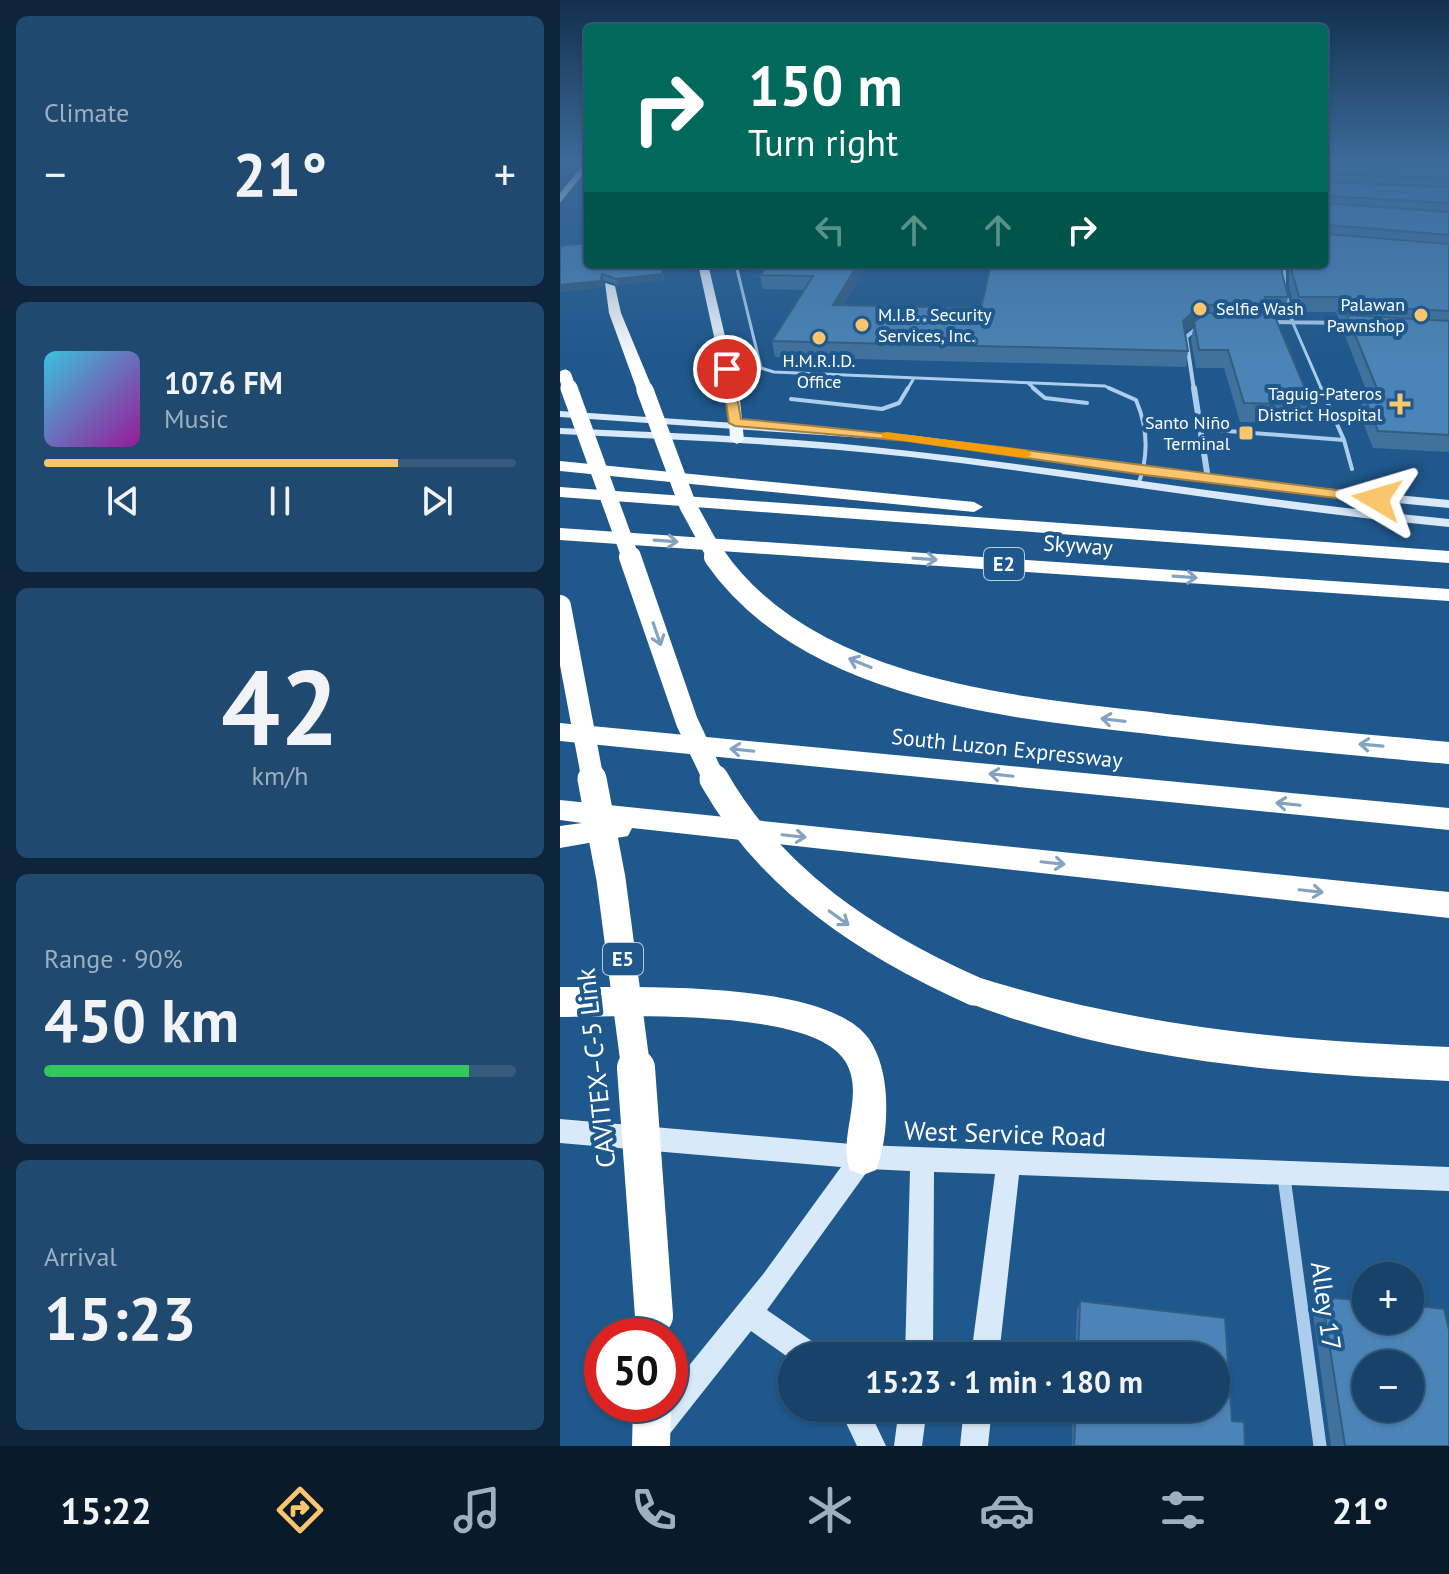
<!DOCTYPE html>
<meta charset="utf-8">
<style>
:root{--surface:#174269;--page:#20496f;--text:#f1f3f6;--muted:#9eb0c0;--line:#365b7d;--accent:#fac56c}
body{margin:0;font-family:"PT Sans",sans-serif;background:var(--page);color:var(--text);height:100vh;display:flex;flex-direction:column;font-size:30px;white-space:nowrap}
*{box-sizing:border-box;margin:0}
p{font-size:26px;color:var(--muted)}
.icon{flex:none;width:44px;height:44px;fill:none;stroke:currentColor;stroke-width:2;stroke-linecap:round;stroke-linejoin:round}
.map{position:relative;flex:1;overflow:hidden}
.side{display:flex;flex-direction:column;gap:16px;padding:16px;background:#0d243a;width:560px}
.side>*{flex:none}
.guide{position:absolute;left:24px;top:24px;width:744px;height:244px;border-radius:8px;box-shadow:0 2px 6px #0004,0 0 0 2px var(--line);background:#00695c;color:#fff;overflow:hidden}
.fabs{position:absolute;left:792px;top:1262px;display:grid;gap:16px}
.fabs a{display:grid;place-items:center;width:72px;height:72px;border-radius:50%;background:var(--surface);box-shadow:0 2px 6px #0004,0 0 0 2px var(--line);font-size:40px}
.speed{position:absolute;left:24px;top:1318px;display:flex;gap:16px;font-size:40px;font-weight:700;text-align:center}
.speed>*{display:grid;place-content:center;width:104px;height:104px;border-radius:50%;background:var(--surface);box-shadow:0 2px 6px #0004,0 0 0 2px var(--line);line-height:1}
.speed .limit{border:12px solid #d22;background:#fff;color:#111}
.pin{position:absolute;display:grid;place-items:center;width:68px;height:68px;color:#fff;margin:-34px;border:4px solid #fff;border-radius:50%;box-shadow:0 2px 8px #0007}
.me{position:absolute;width:88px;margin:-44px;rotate:277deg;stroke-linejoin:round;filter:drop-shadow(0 0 6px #0008)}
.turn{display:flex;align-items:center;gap:28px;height:168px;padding:0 32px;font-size:36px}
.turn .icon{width:104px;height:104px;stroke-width:2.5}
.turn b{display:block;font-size:56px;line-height:68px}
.lanes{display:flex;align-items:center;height:76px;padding:0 32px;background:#0003;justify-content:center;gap:40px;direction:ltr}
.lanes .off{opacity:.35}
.big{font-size:60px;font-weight:800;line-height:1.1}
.side .tile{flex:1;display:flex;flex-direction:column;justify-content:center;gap:12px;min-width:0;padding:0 28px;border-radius:12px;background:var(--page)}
.side .dial{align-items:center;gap:0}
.dial b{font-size:104px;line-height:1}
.song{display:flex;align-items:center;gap:24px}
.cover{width:96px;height:96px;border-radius:12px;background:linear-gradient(135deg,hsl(190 70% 55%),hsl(300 70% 35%))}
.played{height:8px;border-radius:4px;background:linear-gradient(90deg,var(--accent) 75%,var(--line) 75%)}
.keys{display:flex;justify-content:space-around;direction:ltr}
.heat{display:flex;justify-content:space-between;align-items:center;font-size:44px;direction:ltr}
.charge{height:12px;border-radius:6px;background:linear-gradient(90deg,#34c759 90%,var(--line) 0)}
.trip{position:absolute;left:218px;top:1342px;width:452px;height:80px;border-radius:40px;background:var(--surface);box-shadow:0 2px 6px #0004,0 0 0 2px var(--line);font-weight:800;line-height:80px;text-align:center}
.menu{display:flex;height:128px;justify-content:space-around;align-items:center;background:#091a2a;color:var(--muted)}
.menu .icon{width:56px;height:56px}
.menu .selected{color:var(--accent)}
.menu b{font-size:36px;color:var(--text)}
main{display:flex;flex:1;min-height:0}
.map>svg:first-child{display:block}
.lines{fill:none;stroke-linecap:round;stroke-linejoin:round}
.lane-far1{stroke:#acceec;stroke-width:3}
.lane{stroke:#acceec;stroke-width:4}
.street-far2{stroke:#acceec;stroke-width:4}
.street-far1{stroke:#acceec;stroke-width:6}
.street{stroke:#acceec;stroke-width:13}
.secondary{fill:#d8e9f9;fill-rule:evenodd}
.primary{fill:#f1f8ff;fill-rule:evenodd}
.highway{fill:#fff;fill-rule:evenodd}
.highway-bridge-far4{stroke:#fff;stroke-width:13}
.highway-bridge-far3{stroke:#fff;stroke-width:17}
.highway-bridge-far2{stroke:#fff;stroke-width:22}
.highway-bridge-far1{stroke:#fff;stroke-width:29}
.highway-bridge{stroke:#fff;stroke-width:38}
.wall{fill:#40729d}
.shaded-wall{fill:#345c7f}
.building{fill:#4b84b6;stroke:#345c7f;stroke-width:2;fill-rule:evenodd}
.oneway{stroke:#84a3c0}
.route{fill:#fac56c;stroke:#a28046;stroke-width:2}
.slow{fill:#f59e0b}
.poi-dot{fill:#fac56c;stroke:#1f588c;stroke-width:3}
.labels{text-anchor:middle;stroke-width:8;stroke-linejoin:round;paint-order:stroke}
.far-poi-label{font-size:18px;fill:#fff;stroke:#1f588c;text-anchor:end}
.shield{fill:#1f588c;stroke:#bccddc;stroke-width:2}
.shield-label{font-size:20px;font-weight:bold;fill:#fff}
.street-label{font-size:22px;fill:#fff;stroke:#1f588c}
.near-street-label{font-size:26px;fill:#fff;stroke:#1f588c}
</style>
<main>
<section class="side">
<div class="tile"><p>Climate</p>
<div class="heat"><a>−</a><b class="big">21°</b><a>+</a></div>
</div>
<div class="tile">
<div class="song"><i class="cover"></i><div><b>107.6 FM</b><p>Music</p></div></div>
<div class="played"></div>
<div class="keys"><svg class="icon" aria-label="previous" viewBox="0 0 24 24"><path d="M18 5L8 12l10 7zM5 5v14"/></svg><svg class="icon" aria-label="pause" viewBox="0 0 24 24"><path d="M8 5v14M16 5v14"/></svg><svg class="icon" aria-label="next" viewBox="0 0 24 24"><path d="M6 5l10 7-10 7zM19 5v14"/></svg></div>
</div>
<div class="tile dial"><b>42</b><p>km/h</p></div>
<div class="tile"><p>Range · 90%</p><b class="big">450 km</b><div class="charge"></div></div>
<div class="tile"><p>Arrival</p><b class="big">15:23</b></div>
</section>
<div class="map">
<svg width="889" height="1446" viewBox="0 0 889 1446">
<rect width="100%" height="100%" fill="#1f588c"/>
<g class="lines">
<path class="lane-far1" d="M 182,264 L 177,269 L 201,368 L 214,372 L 545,386 L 553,390
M 732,321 L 762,390
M 468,383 L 476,390
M 347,390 L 354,378"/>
<path class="lane" d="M 473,388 L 485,398 L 527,403
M 549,388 L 576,400 C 588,428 589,456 578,485
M 761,388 L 784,440 L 792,469
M 231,399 L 322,409 L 339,403 L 348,388
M 642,429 L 784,440"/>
<path class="street-far2" d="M 724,264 L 724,287 L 732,321
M 706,322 L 793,323
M 634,390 L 626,337 L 641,325"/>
<path class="street-far1" d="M 634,388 L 648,479"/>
<path class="street" d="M 724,1177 L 760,1446"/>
<path class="secondary" d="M 0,411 L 349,435 L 754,487 L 889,500 L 889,508 L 754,495 L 349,441 L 0,417 Z
M 0,428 C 117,433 234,437 350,451 C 530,471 708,502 889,519 L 889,527 C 708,510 530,478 350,457 C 234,444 117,440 0,434 Z
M 0,1119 L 303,1145 L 889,1167 L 889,1191 L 459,1175 L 439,1356 L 411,1356 L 435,1174 L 374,1172 L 373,1356 L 345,1356 L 350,1171 L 309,1169 L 207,1310 L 259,1346 L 263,1356 L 232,1356 L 232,1360 L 191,1331 L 108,1436 L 98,1440 L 88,1436 L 84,1426 L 98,1404 L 110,1404 L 110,1389 L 204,1273 L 281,1167 L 0,1143 Z
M 279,1408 L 308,1408 L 326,1446 L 297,1446 Z
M 339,1408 L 367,1408 L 362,1446 L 334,1446 Z
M 404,1408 L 432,1408 L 428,1446 L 400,1446 Z"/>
<path class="primary" d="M 138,264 L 148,264 L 180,400 L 184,440 L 177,444 L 170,440 L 168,400 Z"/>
<path class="highway" d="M 28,159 L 28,168 L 0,203 L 0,193 Z
M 45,283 L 55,286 L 61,313 L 93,390 L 90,393 L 85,395 L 77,390 L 49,313 Z
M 0,461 L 414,502 L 423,507 L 414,512 L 0,471 Z
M 0,487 L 889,551 L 889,563 L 0,497 Z
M 0,528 L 889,589 L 889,601 L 0,540 Z
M 0,723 L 889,808 L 889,830 L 0,741 Z
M 0,800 L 889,892 L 889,918 L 72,828 L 68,836 L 0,848 L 0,826 L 22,823 L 0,820 Z
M 414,976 C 572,1026 724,1041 889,1047 L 889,1081 C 725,1074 558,1061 403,1001 L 398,991 L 403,981 Z
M 0,987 C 69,988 266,978 309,1039 C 320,1055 325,1077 326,1097 C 327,1121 325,1148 316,1170 L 303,1175 L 290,1170 C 277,1137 306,1094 285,1061 C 252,1007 60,1017 0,1017 Z"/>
<path class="highway-bridge-far4" d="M 5,376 L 10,390"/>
<path class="highway-bridge-far3" d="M 9,388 L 71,559
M 85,390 L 128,506 L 157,559"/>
<path class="highway-bridge-far2" d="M 70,557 L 127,722 L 155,781
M 155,557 C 248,691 451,707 598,724 C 695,736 792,744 889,753
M 0,606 L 33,781"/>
<path class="highway-bridge-far1" d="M 32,779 L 51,879 L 76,1070
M 154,779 C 212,881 309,944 414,991"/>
<path class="highway-bridge" d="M 76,1068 L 94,1316
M 91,1446 L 92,1404"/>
</g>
<path class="wall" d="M 764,159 L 889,159 L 889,452 L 813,448 L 799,412 L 804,395 L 808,395 L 783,330 L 785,320 L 779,320 L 776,312 L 735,312 L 729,286 L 729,264 L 764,264 Z
M 0,246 L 102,264 L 104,280 L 58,285 L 44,280 L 42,287 L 0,292 Z
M 209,264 L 307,264 L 284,305 L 421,308 L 431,264 L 722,264 L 722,273 L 728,297 L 725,312 L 707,312 L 752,405 L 747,423 L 680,422 L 664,368 L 636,368 L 631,339 L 634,325 L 625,332 L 628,351 L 626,367 L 215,357 L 212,341 L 244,290 L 203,289 L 200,275 Z
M 762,1297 L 889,1446 L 771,1446 L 752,1306 Z
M 520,1301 L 665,1318 L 672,1421 L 684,1422 L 685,1446 L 512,1446 L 513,1408 L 656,1408 L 656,1356 L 515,1356 L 517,1311 Z"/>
<path class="shaded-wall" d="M 102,264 L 104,280 L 58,285 L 56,279 Z
M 298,264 L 307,264 L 276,320 L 273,305 Z
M 42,274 L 44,280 L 42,287 L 0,292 L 0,285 Z
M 641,305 L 639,321 L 634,322 L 634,325 L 621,336 L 623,321 Z"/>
<path class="building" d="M 764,159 L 794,159 L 889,163 L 889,178 L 765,174 L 764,176 Z
M 764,180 L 767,182 L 889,187 L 889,203 L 767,196 L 764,198 Z
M 764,203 L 889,212 L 889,235 L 768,225 L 764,228 Z
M 764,230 L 766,234 L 889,244 L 889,311 L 783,305 L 780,297 L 739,297 L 732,272 L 732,264 L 764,264 Z
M 28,243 L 28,264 L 101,264 L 103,274 L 56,279 L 42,274 L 41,281 L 0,285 L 0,246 Z
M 209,264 L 298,264 L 273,305 L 421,308 L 431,264 L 683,264 L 688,266 L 689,264 L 722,264 L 722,273 L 728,297 L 705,297 L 708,304 L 641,305 L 623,321 L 628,351 L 212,341 L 253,276 L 200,275 Z
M 713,312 L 752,405 L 684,403 L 668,350 L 639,350 L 634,322 L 646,313 Z
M 787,315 L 889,321 L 889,435 L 818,431 L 804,395 L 820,396 Z
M 762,1297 L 806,1301 L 806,1320 L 850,1320 L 850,1305 L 884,1309 L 889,1330 L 889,1446 L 785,1446 ZM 806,1364 L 850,1364 L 850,1408 L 806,1408 Z
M 520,1301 L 665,1318 L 672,1421 L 684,1422 L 685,1446 L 514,1446 L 516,1408 L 656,1408 L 656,1356 L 518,1356 Z"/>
<defs><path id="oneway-shaft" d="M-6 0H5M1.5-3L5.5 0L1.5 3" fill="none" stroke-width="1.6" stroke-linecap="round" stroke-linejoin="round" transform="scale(2)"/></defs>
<g class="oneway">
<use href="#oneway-shaft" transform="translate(106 541) rotate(4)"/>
<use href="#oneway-shaft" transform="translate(365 559) rotate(4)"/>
<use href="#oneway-shaft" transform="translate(625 577) rotate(4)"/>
<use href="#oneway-shaft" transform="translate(97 634) rotate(71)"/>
<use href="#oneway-shaft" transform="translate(300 663) rotate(-158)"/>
<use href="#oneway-shaft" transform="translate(553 720) rotate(-173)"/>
<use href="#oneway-shaft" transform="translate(811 745) rotate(-175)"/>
<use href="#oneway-shaft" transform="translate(182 750) rotate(-174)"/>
<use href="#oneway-shaft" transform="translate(441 775) rotate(-174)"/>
<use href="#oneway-shaft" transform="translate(728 804) rotate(-174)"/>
<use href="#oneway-shaft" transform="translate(234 836) rotate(6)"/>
<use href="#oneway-shaft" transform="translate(493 863) rotate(6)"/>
<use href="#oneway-shaft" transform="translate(751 891) rotate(6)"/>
<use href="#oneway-shaft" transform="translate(279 918) rotate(36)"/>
</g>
<linearGradient id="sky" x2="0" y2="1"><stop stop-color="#11304d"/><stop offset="0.44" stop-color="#3c6a99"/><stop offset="1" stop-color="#3c6a99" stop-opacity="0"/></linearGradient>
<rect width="889" height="362" fill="url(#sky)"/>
<path class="route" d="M 167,366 L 172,369 L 181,419 C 394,438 605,469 817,495 L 824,499 L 817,503 L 585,475 L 348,441 L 175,426 L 169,423 L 161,369 Z"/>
<path class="slow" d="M 327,432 L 466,450 L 472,454 L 466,458 L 322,438 L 322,433 Z"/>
<g class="poi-dot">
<circle cx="640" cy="309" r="8"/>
<circle cx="861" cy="315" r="8"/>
<circle cx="302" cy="325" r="8"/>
<circle cx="259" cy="338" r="8"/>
<path d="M836 392h8v8h8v8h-8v8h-8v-8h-8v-8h8z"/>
<rect x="678" y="425" width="16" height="16" rx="4"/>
</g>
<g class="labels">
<g class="far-poi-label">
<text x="845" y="311">Palawan<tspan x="845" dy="21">Pawnshop</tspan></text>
<text x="656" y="315" text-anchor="start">Selfie Wash</text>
<text x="318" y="321" text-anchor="start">M.I.B. . Security<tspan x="318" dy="21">Services, Inc.</tspan></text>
<text x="259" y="367" text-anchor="middle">H.M.R.I.D.<tspan x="259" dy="21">Office</tspan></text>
<text x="822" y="400">Taguig-Pateros<tspan x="822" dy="21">District Hospital</tspan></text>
<text x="670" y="429">Santo Niño<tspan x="670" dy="21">Terminal</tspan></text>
</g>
<g class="shield">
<rect x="424" y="548" width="40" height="32" rx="6"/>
<rect x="43" y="943" width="40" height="32" rx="6"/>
</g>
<g class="shield-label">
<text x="444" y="571">E2</text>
<text x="63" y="966">E5</text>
</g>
<g class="street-label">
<text transform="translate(518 545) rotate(4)" y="8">Skyway</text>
<text transform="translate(447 748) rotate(6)" y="8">South Luzon Expressway</text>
</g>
<g class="near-street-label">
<text transform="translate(36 1068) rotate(-96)" y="9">CAVITEX–C-5 Link</text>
<text transform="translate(445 1134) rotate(2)" y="9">West Service Road</text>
<text transform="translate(766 1306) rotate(82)" y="9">Alley 17</text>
</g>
</g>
</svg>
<div class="fabs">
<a>+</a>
<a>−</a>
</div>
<div class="speed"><div class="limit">50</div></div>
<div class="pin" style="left:167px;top:369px;background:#d93025"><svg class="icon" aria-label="arrive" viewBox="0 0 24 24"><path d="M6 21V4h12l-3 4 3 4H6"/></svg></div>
<svg class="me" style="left:817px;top:499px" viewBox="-20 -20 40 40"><path d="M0-17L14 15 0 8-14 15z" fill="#fac56c" stroke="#fff" stroke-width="4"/></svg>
<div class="trip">15:23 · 1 min · 180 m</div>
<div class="guide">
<div class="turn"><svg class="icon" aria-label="right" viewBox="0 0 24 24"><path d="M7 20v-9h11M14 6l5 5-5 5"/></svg><div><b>150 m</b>Turn right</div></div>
<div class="lanes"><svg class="icon off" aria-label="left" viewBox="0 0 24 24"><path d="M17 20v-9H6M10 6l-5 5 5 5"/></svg><svg class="icon off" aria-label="ahead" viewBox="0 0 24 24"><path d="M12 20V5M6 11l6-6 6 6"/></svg><svg class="icon off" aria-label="ahead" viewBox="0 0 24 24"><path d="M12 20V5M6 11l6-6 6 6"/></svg><svg class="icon" aria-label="right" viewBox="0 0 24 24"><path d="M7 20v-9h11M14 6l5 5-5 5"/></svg></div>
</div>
</div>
</main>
<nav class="menu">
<b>15:22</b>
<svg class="icon selected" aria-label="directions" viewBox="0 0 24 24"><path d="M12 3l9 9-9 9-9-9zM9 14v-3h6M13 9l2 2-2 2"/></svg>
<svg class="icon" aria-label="music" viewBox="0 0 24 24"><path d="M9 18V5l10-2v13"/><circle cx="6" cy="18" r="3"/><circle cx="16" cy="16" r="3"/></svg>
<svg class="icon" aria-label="phone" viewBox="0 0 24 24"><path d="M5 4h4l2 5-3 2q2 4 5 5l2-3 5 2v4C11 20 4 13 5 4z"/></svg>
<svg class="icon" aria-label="climate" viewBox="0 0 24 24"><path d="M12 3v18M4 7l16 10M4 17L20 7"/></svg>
<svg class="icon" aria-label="car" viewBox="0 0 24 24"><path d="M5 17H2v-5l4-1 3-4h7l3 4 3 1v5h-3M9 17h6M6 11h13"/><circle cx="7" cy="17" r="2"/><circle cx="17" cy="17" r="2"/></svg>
<svg class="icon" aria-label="filters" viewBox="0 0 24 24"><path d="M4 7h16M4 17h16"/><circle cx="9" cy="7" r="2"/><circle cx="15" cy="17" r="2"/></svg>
<b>21°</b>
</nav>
